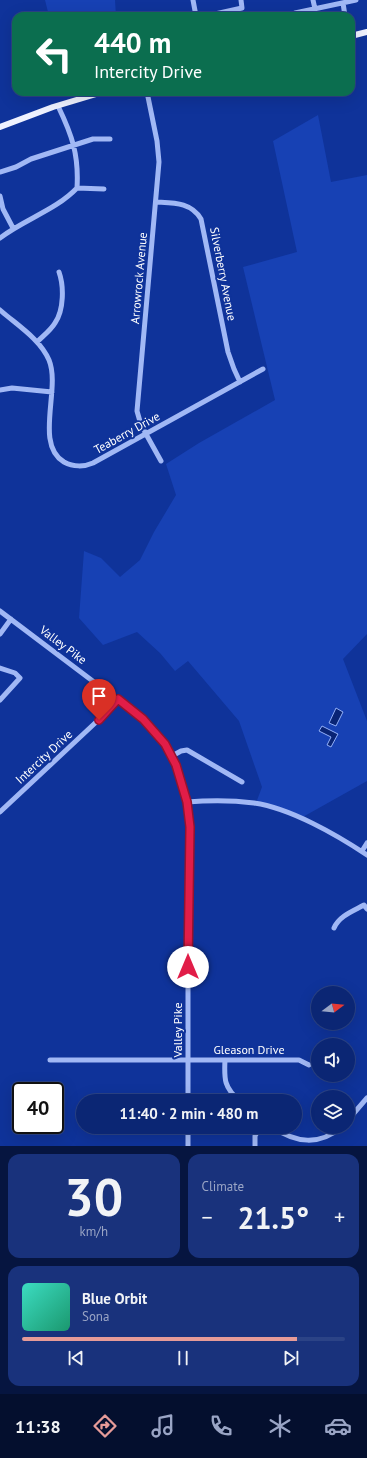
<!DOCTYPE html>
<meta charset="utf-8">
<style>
:root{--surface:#0b2674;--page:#19327c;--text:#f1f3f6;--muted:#9aa5c5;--line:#2b4386;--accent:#e69b98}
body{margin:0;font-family:"PT Sans",sans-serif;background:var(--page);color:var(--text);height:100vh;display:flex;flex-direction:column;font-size:15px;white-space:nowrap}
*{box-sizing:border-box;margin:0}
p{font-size:13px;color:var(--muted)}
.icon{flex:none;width:22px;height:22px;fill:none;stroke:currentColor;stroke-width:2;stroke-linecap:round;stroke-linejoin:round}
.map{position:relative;height:1146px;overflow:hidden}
.panel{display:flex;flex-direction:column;gap:8px;padding:8px;background:#061540;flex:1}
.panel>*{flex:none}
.top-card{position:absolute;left:12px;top:12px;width:343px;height:84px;border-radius:12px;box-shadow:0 4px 16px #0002,0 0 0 1px var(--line);background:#0b6e4f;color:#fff;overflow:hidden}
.needle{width:26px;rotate:74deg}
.controls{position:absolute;left:311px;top:986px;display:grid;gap:8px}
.controls a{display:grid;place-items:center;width:44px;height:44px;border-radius:50%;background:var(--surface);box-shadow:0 4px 16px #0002,0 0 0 1px var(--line);font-size:20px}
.speed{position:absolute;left:12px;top:1082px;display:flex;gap:8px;font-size:20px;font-weight:700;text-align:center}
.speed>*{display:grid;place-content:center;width:52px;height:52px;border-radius:50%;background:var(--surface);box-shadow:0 4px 16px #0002,0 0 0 1px var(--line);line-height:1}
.speed .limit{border:2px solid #111;border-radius:6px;background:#fff;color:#111}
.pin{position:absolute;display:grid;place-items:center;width:34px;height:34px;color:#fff;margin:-41px -17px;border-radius:50% 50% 50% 0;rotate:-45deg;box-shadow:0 0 4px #0007}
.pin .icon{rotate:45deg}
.me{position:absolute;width:44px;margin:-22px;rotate:0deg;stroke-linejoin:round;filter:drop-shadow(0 0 3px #0008)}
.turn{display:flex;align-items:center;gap:14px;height:84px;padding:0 16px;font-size:18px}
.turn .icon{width:52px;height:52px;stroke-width:2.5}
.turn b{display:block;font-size:28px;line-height:34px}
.big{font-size:30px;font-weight:700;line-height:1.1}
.panel .tile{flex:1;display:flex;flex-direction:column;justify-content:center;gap:6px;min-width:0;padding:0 14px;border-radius:12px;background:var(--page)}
.panel .dial{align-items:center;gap:0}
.dial b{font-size:52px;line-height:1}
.song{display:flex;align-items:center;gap:12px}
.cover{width:48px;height:48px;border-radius:6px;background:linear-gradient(135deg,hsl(170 70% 55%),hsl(160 70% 35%))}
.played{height:4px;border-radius:2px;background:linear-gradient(90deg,var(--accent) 85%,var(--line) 85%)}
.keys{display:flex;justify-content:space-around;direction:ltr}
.heat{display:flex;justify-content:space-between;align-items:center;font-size:22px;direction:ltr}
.panel .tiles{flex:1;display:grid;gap:8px;grid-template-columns:1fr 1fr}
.tile:last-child{grid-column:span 2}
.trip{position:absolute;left:76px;top:1094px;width:226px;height:40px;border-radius:20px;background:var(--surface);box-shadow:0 4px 16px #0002,0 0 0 1px var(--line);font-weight:700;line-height:40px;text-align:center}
.tab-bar{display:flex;height:64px;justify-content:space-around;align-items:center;background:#040f2e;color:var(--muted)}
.tab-bar .icon{width:28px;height:28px}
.tab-bar .on{color:var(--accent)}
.tab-bar b{font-size:18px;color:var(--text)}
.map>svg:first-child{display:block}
.green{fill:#1741b4}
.water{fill:#092475;stroke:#93b0f8}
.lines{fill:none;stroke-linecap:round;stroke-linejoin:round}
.minor{stroke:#a1b8f5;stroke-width:5}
.major{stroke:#eff2ff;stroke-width:6}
.route-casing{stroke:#92132f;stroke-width:10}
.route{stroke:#e11d48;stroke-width:7}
.labels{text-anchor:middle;stroke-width:4;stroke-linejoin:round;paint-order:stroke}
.street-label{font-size:12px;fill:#fff;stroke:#0f339a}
</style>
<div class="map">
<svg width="367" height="1146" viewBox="0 0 367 1146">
<rect width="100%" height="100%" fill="#0f339a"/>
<path class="green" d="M 45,0 L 115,0 L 116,16 L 49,16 Z
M 318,115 L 331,182 L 367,175 L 367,634 L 343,659 L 367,721 L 367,781 L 301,818 L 256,803 L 262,787 L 239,721 L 188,661 L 175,671 L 160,653 L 137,632 L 103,645 L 79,618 L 84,551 L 101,558 L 120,577 L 140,560 L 154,532 L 176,495 L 166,464 L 199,443 L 275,400 L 243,267 L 297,252 L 273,141 Z"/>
<path class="water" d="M 336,708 L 343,712 L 336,726 L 329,723 Z
M 322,726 L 338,734 L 331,747 L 327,745 L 331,737 L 319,731 Z"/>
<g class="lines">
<path class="minor" d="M 193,0 L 196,16
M 313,0 L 315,9
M 343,3 L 345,16
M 295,13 L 356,0
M 206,16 L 242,8 L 241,0
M 147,92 L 157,141 L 159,162 L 137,411 L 141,425 L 161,461
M 58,106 C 72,135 79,155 77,188
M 0,172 L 16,167 L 31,159 L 93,139 L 110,139
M 0,196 L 3,209 L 13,228
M 156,202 C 173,203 191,202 201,219 L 228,352 L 234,369 L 240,382
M 0,238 C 25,219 56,210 77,188 L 104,189
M 0,310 C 17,325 40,339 49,360 C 61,389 34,444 64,462 C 73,467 84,467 93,463 L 263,369
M 37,342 C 43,336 51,330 55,323 C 64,310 64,286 59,272
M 0,390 L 12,388 L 52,392
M 0,611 L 143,719 L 165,744 L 176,765 L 187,802 L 189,827 L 188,879 L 188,1101
M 0,634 L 11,619
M 0,700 L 20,678 L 15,673 L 0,668
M 172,756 L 181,751 L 187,750 L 242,782
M 187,802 C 210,800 232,800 254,803 C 290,808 337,835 367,855
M 0,812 L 109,710 L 118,699
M 362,851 L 367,843
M 334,928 C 339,916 353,911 364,905 L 367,909
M 50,1060 L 299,1060 L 309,1065
M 225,1060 C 224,1079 224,1088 240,1101
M 348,1120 L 367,1098
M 188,1127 L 188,1146
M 273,1127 C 295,1143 320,1146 341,1127
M 255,1146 L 255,1136 L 260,1127"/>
<path class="major" d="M 351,36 L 367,32
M 0,127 L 53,107 L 103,92"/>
</g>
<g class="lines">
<defs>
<path id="route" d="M 99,720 L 118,699 L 143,719 L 165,744 L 176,765 L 187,802 L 190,827 L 188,967"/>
</defs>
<use href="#route" class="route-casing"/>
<use href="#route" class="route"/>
</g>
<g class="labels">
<g class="street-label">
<text transform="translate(223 274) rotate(79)" y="4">Silverberry Avenue</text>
<text transform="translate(139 278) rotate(-85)" y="4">Arrowrock Avenue</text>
<text transform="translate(127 433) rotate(-29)" y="4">Teaberry Drive</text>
<text transform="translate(63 645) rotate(37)" y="4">Valley Pike</text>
<text transform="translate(44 757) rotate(-43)" y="4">Intercity Drive</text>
<text transform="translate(178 1030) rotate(-90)" y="4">Valley Pike</text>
<text x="249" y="1054">Gleason Drive</text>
</g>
</g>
</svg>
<div class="controls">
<a><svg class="needle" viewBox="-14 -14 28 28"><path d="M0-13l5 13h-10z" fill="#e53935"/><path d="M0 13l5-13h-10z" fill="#9aa5c5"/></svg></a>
<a><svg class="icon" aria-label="sound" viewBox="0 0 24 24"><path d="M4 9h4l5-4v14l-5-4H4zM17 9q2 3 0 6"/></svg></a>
<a><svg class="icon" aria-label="layers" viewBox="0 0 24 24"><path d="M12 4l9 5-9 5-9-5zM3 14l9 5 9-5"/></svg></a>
</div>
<div class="speed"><div class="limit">40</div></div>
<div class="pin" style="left:99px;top:720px;background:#d93025"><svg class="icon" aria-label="arrive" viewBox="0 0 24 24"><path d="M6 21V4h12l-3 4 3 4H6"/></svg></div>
<svg class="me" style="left:188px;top:967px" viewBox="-20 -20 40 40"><circle r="19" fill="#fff"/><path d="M0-13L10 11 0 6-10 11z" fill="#e11d48"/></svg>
<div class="trip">11:40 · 2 min · 480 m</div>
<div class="top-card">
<div class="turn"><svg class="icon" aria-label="left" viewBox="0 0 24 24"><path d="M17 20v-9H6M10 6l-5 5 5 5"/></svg><div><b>440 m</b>Intercity Drive</div></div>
</div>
</div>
<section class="panel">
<div class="tiles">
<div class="tile dial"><b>30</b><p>km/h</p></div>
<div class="tile"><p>Climate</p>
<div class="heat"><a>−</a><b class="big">21.5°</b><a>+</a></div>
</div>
<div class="tile">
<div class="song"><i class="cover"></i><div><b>Blue Orbit</b><p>Sona</p></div></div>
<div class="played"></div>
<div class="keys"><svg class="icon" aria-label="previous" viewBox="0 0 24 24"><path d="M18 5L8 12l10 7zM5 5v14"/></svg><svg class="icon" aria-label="pause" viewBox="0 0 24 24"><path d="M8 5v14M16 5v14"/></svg><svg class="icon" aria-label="next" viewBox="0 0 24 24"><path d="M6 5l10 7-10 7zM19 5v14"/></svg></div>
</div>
</div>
</section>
<nav class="tab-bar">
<b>11:38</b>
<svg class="icon on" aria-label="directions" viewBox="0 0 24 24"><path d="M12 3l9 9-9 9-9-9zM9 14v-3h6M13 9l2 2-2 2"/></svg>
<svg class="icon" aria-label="music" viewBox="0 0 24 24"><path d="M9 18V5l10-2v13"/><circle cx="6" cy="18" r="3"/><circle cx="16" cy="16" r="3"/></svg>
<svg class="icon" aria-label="phone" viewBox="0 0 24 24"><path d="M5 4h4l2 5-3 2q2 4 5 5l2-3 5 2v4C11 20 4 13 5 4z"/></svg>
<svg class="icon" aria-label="climate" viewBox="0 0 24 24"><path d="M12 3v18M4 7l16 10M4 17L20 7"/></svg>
<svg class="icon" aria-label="car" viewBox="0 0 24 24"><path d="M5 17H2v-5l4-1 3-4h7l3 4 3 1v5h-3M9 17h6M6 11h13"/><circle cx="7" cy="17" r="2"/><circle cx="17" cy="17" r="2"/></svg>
</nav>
